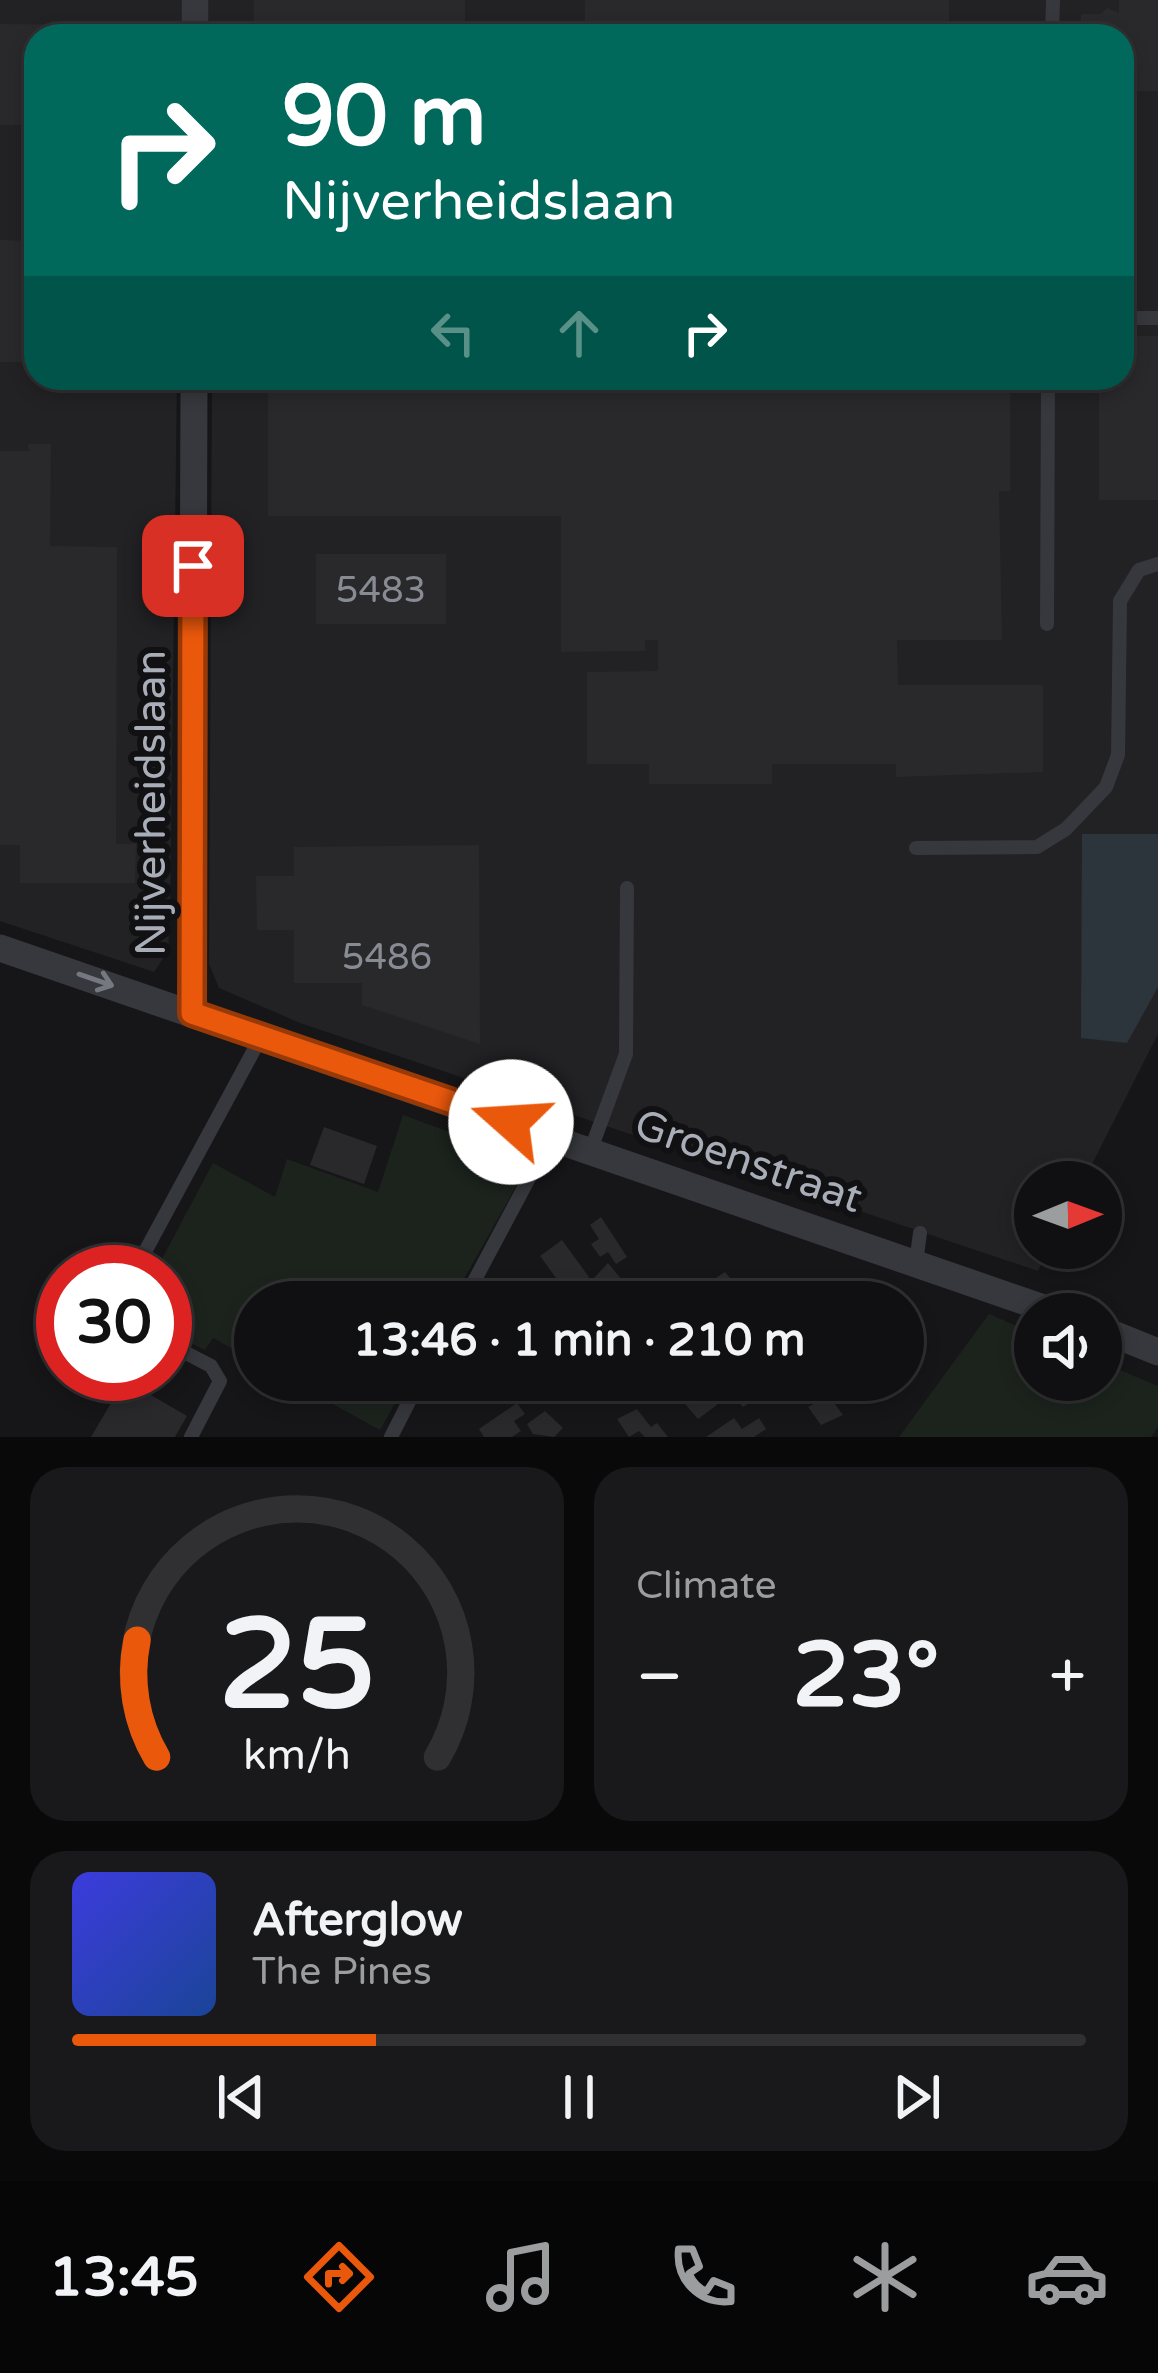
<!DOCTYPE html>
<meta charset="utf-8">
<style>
:root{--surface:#101012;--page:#19191b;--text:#f1f3f6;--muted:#9c9d9f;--line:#303032;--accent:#ea580c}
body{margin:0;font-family:"Varela Round",sans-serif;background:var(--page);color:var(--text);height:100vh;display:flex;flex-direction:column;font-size:45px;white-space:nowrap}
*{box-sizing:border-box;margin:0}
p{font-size:39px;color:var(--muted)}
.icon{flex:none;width:66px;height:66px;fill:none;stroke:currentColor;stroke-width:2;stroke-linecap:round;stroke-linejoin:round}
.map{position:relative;height:1437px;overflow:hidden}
.sheet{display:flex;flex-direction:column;gap:30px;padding:30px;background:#09090a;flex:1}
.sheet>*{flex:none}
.banner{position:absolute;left:24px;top:24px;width:1110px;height:366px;border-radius:36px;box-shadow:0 6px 18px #0003,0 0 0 3px var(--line);background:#00695c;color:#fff;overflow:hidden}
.needle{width:78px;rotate:89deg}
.controls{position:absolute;left:1014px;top:1161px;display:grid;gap:24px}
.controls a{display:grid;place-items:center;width:108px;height:108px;border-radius:50%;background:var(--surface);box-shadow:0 6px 18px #0003,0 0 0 3px var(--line);font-size:60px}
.speed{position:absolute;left:36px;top:1245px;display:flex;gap:24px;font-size:60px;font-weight:700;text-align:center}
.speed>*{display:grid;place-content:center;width:156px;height:156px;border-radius:50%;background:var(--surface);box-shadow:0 6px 18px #0003,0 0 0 3px var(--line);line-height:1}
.speed .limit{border:18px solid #d22;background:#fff;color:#111}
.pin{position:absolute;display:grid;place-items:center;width:102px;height:102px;color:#fff;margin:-51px;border-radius:24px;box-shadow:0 6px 18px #0006}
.me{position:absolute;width:132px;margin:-66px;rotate:289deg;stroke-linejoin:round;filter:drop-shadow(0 0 9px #0008)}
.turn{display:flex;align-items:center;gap:42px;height:252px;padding:0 60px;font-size:54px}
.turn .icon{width:156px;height:156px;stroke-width:2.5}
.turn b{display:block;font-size:84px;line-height:102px}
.lanes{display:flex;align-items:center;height:114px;padding:0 60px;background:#0003;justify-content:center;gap:60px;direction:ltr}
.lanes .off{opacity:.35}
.big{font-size:90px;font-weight:800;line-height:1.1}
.sheet .widget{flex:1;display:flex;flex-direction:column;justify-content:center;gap:18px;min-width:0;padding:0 42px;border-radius:36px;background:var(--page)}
.sheet .dial{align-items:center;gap:0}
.dial svg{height:312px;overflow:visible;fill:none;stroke:var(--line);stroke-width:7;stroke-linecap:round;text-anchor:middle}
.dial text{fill:var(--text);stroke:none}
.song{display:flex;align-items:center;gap:36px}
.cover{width:144px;height:144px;border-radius:18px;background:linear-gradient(135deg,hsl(240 70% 55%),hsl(220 70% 35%))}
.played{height:12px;border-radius:6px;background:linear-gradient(90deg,var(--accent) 30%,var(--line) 30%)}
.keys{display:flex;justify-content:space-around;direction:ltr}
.heat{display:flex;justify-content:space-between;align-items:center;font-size:66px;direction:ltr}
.sheet .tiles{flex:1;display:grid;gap:30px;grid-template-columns:1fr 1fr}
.widget:last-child{grid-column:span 2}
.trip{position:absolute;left:234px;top:1281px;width:690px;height:120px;border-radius:60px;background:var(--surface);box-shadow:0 6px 18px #0003,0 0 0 3px var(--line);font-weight:800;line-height:120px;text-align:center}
.menu{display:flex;height:192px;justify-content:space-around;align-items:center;background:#060607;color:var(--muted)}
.menu .icon{width:84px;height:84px}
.menu .current{color:var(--accent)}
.menu b{font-size:54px;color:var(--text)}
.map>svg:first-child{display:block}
.built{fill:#222225}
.green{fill:#1c231d}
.water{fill:#2c353c}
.building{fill:#29292c}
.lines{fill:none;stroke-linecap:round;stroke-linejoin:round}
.path{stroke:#3d3f44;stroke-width:4.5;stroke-dasharray:6 9;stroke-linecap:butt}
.lane{stroke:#37383d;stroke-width:14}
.street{stroke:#37383d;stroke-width:27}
.oneway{stroke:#757881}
.route-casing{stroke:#983908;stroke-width:30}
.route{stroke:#ea580c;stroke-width:21}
.labels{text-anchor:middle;stroke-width:12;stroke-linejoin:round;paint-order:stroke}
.number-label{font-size:36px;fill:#888b94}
.street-label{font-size:42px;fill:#a8adb8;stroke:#111113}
</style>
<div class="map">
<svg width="1158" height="1437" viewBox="0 0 1158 1437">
<rect width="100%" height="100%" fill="#161618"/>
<path class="built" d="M 0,0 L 181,0 L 181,36 L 36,36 L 36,378 L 177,378 L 170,912 L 168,951 L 154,972 L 0,921 Z
M 209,0 L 1158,0 L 1158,1034 L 1083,1182 L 1035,1182 L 1035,1248 L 1049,1248 L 1038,1271 L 300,1023 L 219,988 L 209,964 L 212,378 L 1122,378 L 1122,36 L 209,36 Z"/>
<path class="green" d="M 403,1115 L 515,1156 L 519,1181 L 451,1302 L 255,1302 L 255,1361 L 213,1338 L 205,1350 L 165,1330 L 165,1272 L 155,1272 L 213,1163 L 275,1197 L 287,1159 L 378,1192 Z
M 989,1314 L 1035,1334 L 1035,1380 L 1101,1380 L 1101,1362 L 1158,1386 L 1158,1427 L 1151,1437 L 899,1437 Z
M 289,1380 L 408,1380 L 380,1430 Z"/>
<path class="water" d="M 1082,834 L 1158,834 L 1158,987 L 1127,1043 L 1081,1038 Z"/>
<path class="building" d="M 254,0 L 465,0 L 465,36 L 254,36 Z
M 585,0 L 949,0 L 949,36 L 585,36 Z
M 1119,0 L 1158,0 L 1158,91 L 1122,91 L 1122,36 L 1081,36 L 1081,14 L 1101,14 L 1107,8 L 1119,13 Z
M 0,24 L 105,25 L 104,36 L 36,36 L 36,125 L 0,125 Z
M 0,240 L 36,241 L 36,362 L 0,362 Z
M 1122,336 L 1158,336 L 1158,500 L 1099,500 L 1099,378 L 1122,378 Z
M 268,378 L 1010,378 L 1010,491 L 999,491 L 1002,640 L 897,640 L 898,685 L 1043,685 L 1043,772 L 896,777 L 896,764 L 772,764 L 772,784 L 649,784 L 649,764 L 587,764 L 587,672 L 658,671 L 658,640 L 645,640 L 645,651 L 561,652 L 561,516 L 268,516 Z
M 28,444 L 51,444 L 50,546 L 117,547 L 116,844 L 136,844 L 135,883 L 20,883 L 20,845 L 0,845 L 0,451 L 29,451 Z
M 316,554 L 446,554 L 446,624 L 316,624 Z
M 479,845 L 480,1044 L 362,1005 L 362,983 L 294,983 L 294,930 L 257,930 L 256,876 L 294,876 L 294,847 Z
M 324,1127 L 377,1146 L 364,1184 L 310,1165 Z
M 601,1217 L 627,1257 L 616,1264 L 608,1252 L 600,1257 L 591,1244 L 599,1239 L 590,1225 Z
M 562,1240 L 589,1277 L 567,1293 L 540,1256 Z
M 608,1263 L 623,1281 L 607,1297 L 593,1279 Z
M 725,1272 L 740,1290 L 728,1302 L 708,1302 L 699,1289 Z
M 903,1321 L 923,1350 L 903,1372 Z
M 128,1374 L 159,1376 L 149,1394 L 187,1416 L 175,1437 L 91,1437 Z
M 703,1380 L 727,1384 L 716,1392 L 717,1405 L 698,1419 L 679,1397 Z
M 742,1380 L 763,1394 L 743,1407 L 728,1391 Z
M 829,1396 L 843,1415 L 821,1425 L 808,1407 Z
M 517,1403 L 525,1414 L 514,1421 L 521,1431 L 512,1437 L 484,1437 L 479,1429 Z
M 637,1409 L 651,1427 L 657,1423 L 668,1437 L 645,1437 L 639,1431 L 629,1437 L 617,1419 Z
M 545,1411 L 563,1428 L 554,1437 L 533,1434 L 527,1424 Z
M 734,1418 L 742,1429 L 759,1418 L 766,1429 L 754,1437 L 706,1437 Z"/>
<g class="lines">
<path class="path" d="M 1080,1294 L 1103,1303"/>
<path class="lane" d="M 1052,36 L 1053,0
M 1122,318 L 1158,318
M 1047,624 L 1048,378
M 916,848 L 1037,847 L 1066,829 L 1106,787 L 1118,755 L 1120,601 L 1139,570 L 1158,564
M 591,1149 L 626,1054 L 627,888
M 916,1263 L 920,1233
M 134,1272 L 261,1037
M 463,1302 L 551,1137
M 165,1342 L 211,1366 L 220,1381 L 191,1437
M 391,1437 L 420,1380"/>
<path class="street" d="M 195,36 L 195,0
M 0,948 L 1061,1314
M 192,1013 L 194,378
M 1101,1329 L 1158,1352"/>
</g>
<defs><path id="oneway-shaft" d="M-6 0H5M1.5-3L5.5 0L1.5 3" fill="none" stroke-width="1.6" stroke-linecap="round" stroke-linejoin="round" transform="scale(3)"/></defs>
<use class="oneway" href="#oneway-shaft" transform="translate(96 980) rotate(19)"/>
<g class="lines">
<defs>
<path id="route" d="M 193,566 L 192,1013 L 511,1122"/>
</defs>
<use href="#route" class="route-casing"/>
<use href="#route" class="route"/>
</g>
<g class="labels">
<g class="number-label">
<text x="381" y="602">5483</text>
<text x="387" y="969">5486</text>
</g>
<g class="street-label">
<text transform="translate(150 803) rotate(-90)" y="15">Nijverheidslaan</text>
<text transform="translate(749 1160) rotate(19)" y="15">Groenstraat</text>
</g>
</g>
</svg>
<div class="controls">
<a><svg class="needle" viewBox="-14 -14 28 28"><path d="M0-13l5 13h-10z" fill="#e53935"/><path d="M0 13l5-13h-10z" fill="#9c9d9f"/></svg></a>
<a><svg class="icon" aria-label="sound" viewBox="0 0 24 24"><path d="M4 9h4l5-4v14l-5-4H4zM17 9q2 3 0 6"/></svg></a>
</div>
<div class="speed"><div class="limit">30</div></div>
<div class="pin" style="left:193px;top:566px;background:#d93025"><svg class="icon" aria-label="arrive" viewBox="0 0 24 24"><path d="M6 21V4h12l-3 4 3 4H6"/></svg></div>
<svg class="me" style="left:511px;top:1122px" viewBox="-20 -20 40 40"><circle r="19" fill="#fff"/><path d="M0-13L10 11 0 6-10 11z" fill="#ea580c"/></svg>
<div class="trip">13:46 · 1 min · 210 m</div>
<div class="banner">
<div class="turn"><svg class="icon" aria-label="right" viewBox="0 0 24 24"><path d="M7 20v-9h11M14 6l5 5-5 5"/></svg><div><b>90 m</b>Nijverheidslaan</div></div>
<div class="lanes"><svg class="icon off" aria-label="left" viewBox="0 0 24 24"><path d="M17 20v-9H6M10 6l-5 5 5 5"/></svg><svg class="icon off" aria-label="ahead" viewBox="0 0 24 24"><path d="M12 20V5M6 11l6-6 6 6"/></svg><svg class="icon" aria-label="right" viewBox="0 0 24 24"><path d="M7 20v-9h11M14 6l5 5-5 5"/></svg></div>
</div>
</div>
<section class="sheet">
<div class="tiles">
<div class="widget dial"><svg viewBox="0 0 100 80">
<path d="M14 69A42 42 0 1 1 86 69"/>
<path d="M14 69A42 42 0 0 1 9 39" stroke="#ea580c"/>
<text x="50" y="56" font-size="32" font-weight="700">25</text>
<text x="50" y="72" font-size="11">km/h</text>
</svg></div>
<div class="widget"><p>Climate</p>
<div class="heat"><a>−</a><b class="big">23°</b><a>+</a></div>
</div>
<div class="widget">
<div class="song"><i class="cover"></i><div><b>Afterglow</b><p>The Pines</p></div></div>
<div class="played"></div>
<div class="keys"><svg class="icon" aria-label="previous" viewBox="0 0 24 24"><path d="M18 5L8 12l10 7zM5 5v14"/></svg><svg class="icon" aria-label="pause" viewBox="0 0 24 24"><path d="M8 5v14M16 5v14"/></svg><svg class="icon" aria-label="next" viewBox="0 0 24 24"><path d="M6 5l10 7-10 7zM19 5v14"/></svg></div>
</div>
</div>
</section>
<nav class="menu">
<b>13:45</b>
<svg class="icon current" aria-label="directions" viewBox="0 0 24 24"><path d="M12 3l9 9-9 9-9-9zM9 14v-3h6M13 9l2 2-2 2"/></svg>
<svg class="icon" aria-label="music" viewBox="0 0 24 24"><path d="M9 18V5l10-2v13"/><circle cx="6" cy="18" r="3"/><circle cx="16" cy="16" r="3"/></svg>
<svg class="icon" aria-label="phone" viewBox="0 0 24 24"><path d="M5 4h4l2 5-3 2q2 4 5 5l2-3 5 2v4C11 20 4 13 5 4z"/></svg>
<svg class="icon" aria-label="climate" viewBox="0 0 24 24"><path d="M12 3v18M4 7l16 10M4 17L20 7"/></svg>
<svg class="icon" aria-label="car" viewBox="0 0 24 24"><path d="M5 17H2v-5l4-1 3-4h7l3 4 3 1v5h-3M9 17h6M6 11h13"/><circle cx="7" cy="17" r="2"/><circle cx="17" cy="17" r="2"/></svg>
</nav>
